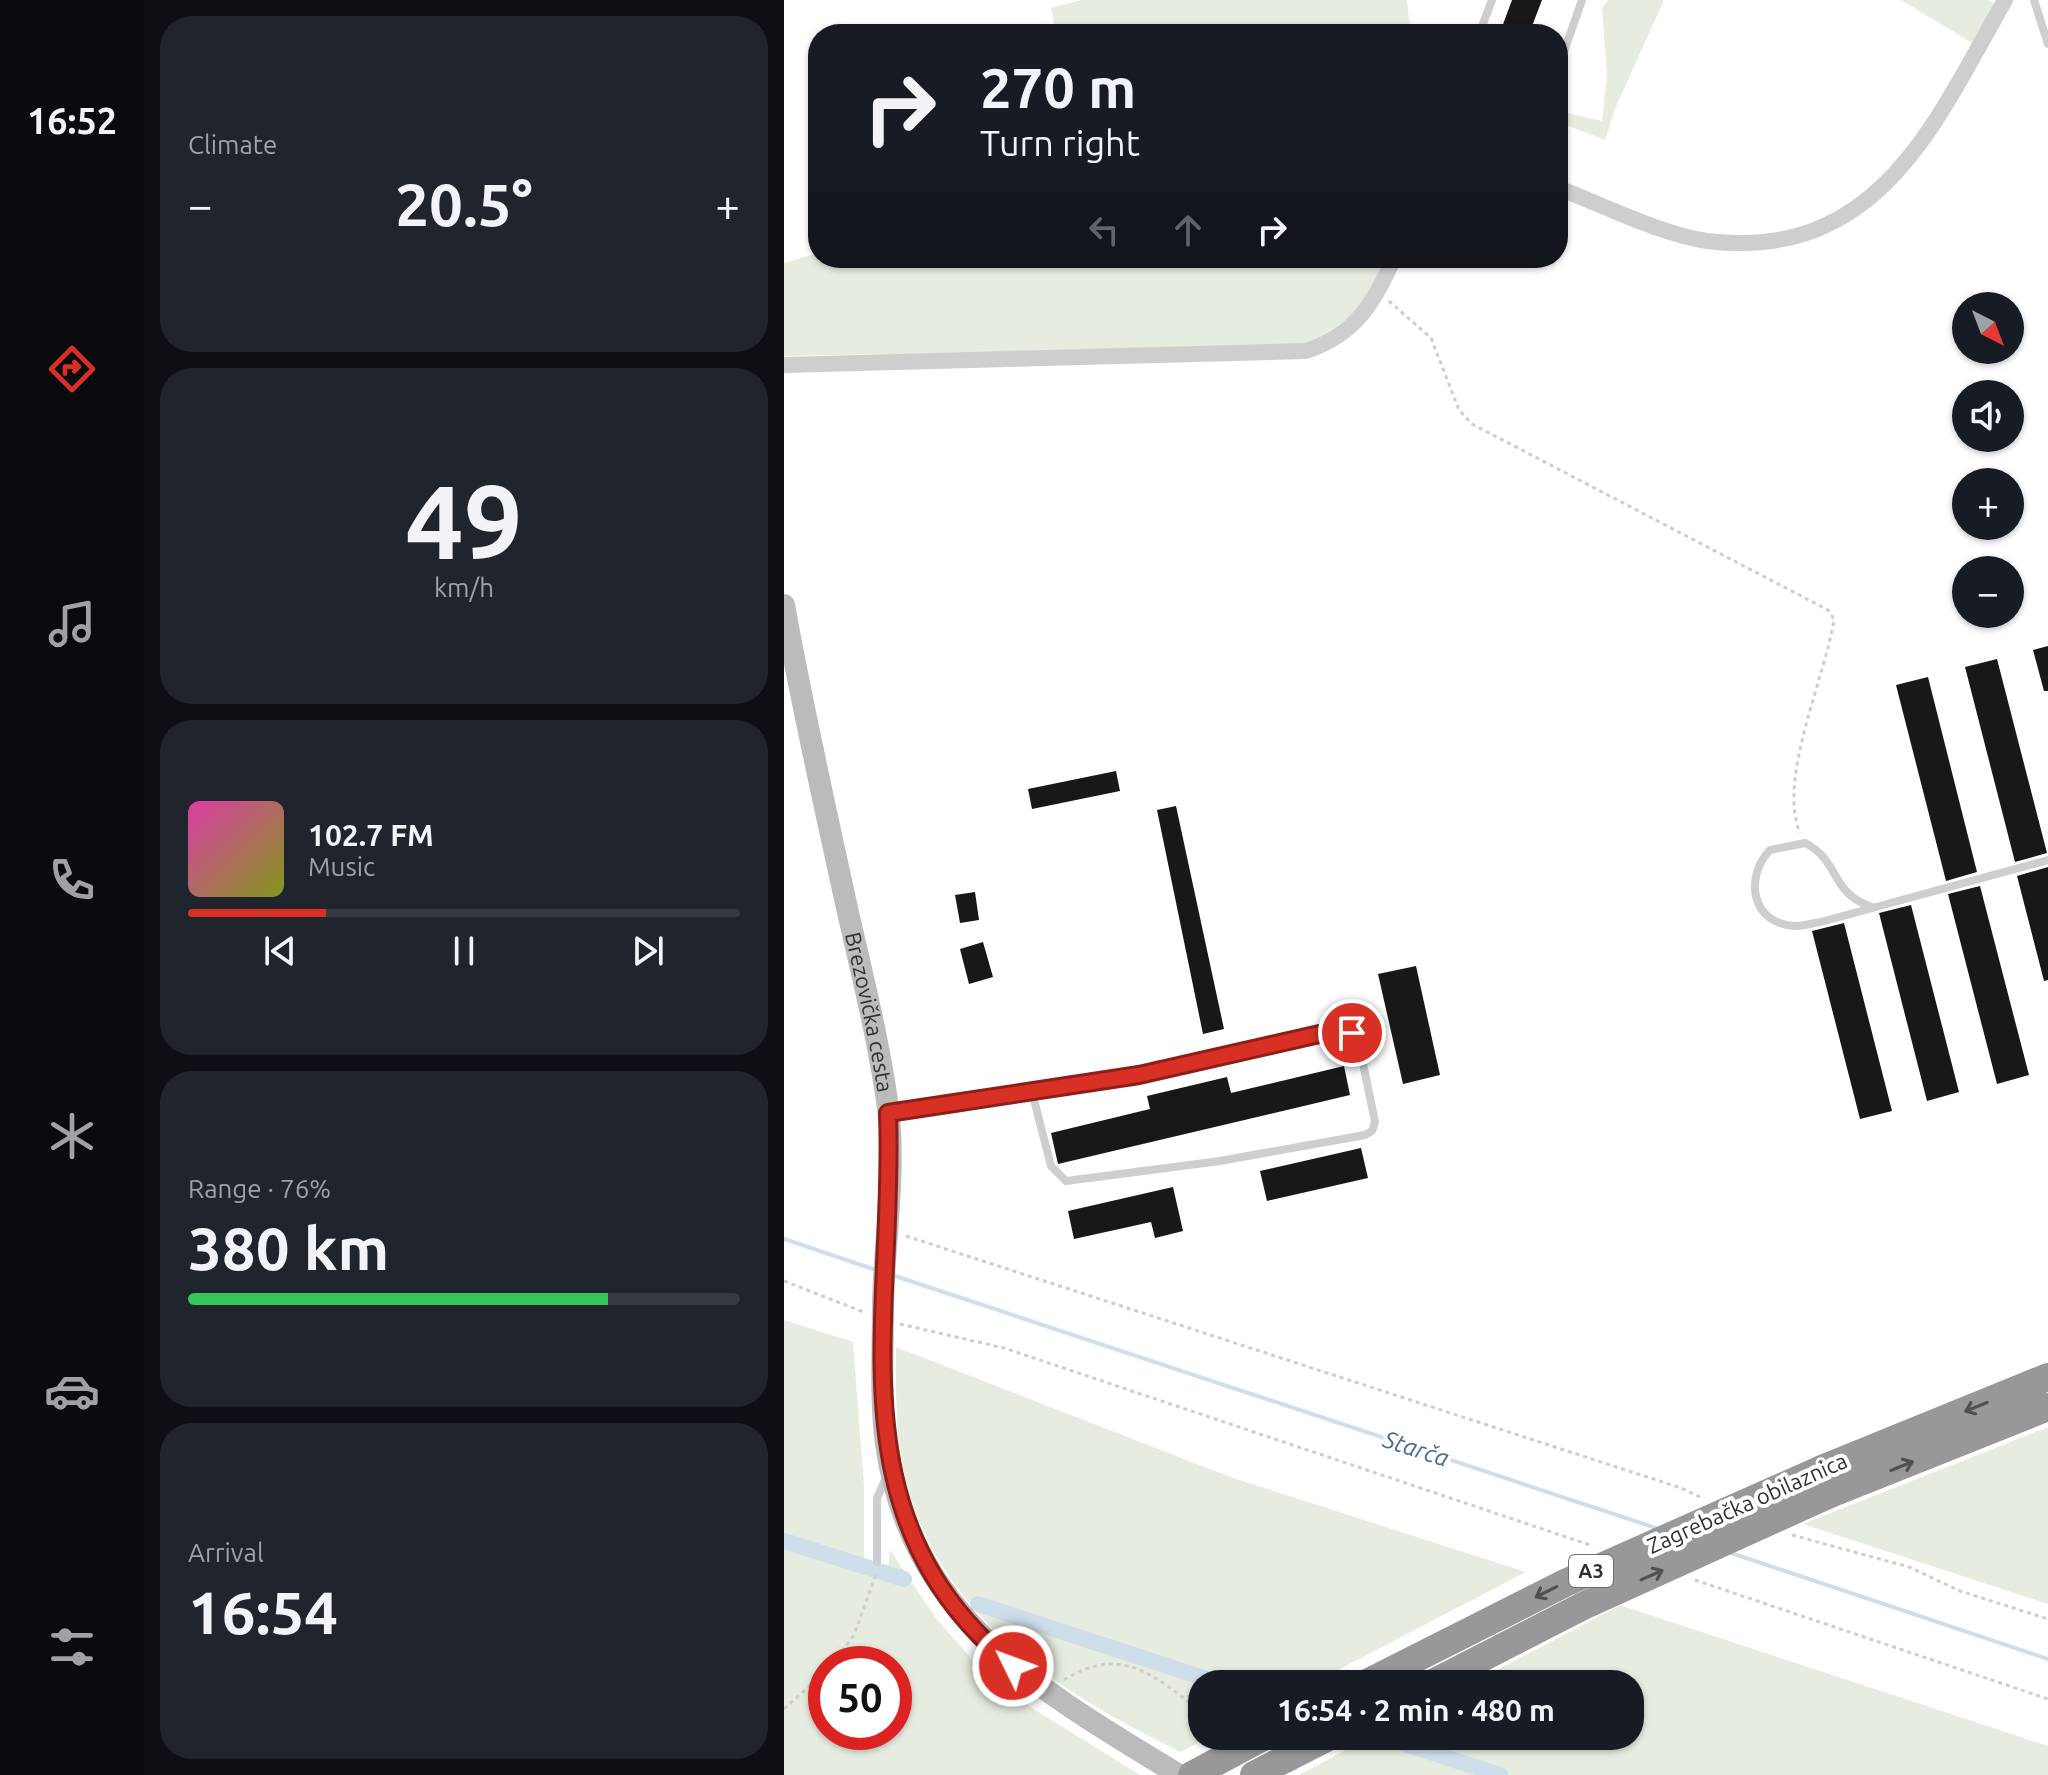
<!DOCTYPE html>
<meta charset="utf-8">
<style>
:root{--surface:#171b24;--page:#20242c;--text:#f1f3f6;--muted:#9ea1a6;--line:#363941;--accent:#d93025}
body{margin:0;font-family:Ubuntu,sans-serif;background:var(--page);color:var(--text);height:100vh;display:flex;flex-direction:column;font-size:30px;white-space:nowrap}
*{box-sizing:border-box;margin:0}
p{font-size:26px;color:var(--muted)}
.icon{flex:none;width:44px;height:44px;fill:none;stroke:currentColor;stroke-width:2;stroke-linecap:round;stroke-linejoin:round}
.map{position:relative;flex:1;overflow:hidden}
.drawer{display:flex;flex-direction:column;gap:16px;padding:16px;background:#0d0f14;width:640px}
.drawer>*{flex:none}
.top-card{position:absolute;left:24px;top:24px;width:760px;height:244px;border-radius:32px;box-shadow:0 2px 6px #0004;background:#171b24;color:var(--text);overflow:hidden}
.needle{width:52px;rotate:138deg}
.tools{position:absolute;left:1168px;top:292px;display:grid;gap:16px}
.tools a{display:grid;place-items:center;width:72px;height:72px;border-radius:50%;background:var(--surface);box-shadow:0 2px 6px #0004;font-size:40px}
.speed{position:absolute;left:24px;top:1646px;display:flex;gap:16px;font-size:40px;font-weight:700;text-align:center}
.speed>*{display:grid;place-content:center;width:104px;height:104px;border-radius:50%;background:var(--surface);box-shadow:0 2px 6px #0004;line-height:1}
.speed .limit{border:12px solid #d22;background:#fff;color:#111}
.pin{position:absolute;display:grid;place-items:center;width:68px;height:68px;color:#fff;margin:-34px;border:4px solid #fff;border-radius:50%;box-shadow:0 2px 8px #0007}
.me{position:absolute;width:88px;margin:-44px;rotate:312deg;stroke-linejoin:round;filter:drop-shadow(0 0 6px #0008)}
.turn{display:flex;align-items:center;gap:28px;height:168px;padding:0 40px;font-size:36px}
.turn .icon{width:104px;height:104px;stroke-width:2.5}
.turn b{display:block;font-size:56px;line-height:68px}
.lanes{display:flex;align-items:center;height:76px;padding:0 40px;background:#0003;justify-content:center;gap:40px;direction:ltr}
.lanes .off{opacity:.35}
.big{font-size:60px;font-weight:700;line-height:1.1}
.drawer .widget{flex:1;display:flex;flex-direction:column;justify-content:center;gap:12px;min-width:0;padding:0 28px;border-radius:32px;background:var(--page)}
.drawer .dial{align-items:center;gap:0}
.dial b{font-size:104px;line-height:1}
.song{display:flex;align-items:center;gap:24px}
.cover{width:96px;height:96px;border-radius:12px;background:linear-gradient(135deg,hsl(320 70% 55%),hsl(70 70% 35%))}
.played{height:8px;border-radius:4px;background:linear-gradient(90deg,var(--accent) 25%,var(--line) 25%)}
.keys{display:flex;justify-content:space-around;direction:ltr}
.heat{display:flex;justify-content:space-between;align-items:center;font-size:44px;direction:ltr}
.charge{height:12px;border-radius:6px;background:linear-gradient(90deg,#34c759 76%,var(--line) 0)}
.trip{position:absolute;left:404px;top:1670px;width:456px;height:80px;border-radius:32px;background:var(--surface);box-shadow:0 2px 6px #0004;font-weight:700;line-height:80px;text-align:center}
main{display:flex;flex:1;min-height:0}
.menu{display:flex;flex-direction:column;width:144px;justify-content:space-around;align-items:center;background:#090b0e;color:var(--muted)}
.menu .icon{width:56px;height:56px}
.menu .current{color:var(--accent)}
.menu b{font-size:36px;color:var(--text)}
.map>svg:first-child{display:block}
.green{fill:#e6ede0;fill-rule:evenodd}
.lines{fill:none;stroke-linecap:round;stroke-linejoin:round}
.stream{stroke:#cedeeb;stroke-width:4}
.canal{stroke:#cedeeb;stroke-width:16}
.building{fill:#181818}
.path{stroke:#cecece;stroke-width:3;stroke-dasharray:4 4;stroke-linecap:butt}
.lane{stroke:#cecece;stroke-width:8}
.street{stroke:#cecece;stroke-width:16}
.secondary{stroke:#bbb;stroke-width:22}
.highway{stroke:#989898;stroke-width:28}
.highway-bridge{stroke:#989898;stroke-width:28}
.oneway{stroke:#505050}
.route-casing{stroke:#8d1f18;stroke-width:20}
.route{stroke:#d93025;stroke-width:14}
.labels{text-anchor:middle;stroke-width:8;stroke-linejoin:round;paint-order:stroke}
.shield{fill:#fff;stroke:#6f6f6f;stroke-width:2}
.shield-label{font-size:20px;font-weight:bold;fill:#313131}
.street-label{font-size:22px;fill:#313131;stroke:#fff}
.water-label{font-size:24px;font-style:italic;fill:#436d8e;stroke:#fff}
</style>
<main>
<nav class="menu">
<b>16:52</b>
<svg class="icon current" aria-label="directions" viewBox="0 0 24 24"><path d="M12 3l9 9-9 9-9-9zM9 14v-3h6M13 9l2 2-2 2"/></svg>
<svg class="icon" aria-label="music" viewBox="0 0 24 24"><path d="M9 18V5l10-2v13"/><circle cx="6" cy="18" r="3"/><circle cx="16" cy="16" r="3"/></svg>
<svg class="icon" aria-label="phone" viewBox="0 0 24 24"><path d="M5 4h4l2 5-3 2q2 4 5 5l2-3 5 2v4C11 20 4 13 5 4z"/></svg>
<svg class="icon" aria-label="climate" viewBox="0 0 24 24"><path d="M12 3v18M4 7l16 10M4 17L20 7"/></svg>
<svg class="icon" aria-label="car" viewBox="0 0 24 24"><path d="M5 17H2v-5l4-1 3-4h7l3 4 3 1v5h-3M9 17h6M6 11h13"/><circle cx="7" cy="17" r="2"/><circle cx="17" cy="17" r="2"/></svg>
<svg class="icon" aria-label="filters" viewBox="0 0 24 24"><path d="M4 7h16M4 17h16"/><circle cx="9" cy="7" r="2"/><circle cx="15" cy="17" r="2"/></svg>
</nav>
<section class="drawer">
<div class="widget"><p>Climate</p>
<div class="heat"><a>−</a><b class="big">20.5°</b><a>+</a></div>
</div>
<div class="widget dial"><b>49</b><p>km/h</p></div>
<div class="widget">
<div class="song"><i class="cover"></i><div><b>102.7 FM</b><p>Music</p></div></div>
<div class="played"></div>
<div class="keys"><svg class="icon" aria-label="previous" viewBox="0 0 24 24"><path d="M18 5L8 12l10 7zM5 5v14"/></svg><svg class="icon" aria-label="pause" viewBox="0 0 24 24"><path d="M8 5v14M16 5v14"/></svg><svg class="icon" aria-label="next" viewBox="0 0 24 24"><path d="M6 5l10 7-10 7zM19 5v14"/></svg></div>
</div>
<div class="widget"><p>Range · 76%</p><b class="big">380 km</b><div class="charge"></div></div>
<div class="widget"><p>Arrival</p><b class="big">16:54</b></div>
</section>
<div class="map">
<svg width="1264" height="1775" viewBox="0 0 1264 1775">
<rect width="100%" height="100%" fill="#fff"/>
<path class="green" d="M 298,0 L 623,0 L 626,29 L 631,34 L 272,34 L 267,8 Z
M 824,0 L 880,0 L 831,109 L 821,140 L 774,122 L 774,111 L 818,121 L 823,75 L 818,8 Z
M 1117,0 L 1204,0 L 1213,5 L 1190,44 Z
M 34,253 L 34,258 L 601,258 C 581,309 565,322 518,347 L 0,356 L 0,263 Z
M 0,1320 L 69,1342 L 80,1485 L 80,1568 L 103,1575 L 106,1550 L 154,1621 L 211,1685 L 356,1775 L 0,1775 ZM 42,1664 L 110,1664 L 110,1732 L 42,1732 Z
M 112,1347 L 449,1478 L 742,1572 L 527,1684 L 418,1684 L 418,1736 L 427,1736 L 397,1752 C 271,1691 145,1610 118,1462 C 111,1425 112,1385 112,1347 Z
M 1264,1427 L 1264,1604 L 1019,1524 Z
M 836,1605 L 1264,1746 L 1264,1775 L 515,1775 L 588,1736 L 846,1736 L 846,1684 L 687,1684 Z"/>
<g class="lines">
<path class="stream" d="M 0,1239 L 92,1270
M 108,1275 L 875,1529
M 944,1552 L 1264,1659"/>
<path class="canal" d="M 0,1541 L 120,1579
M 194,1604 L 438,1684
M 597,1736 L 716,1775"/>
</g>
<path class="building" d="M 728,0 L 758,0 L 745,34 L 718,27 Z
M 1264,646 L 1264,691 L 1260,691 L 1249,650 Z
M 1213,659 L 1263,853 L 1231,862 L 1181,667 Z
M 1144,677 L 1193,872 L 1162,881 L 1112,685 Z
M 332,771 L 336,791 L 248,809 L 244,789 Z
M 392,806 L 440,1029 L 419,1034 L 373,810 Z
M 1264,867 L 1264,980 L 1260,981 L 1233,876 Z
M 1196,886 L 1245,1075 L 1213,1084 L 1164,894 Z
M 191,892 L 195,920 L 176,923 L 171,895 Z
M 1127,905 L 1175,1092 L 1143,1101 L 1095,913 Z
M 1060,923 L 1108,1111 L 1076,1119 L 1028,931 Z
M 199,942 L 209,977 L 185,984 L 176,949 Z
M 632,966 L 656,1075 L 619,1084 L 594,974 Z
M 560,1066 L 566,1095 L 274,1164 L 267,1133 L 366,1109 L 363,1096 L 443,1077 L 447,1093 Z
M 577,1148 L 584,1178 L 483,1201 L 476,1171 Z
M 389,1187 L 399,1231 L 371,1238 L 367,1222 L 290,1239 L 284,1211 Z"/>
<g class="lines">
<path class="path" d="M 605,301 L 647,338 L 675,410 L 688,424 L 1044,610 L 1050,619 C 1042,676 993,779 1016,833
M 122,1236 L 897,1488 L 920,1499
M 0,1281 L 82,1313
M 116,1324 L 220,1348 L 809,1546
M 1008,1535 L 1125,1567 L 1176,1591 L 1264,1619
M 911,1580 L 1264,1699
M 48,1664 L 70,1635 L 92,1574
M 280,1680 C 339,1643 371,1677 418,1712
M 0,1709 L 42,1671"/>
<path class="lane" d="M 1250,0 L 1264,44
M 695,34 L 708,0
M 774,69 L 798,0
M 1088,907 C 1045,893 1057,861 1021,843 L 986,850 C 960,877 967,924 1011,926 C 1019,926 1029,923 1037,922 L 1264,860
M 105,1113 L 355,1075 L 553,1030 L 568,1033 L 575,1044 L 591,1122 L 588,1131 L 581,1135 L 436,1161 L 282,1181 L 267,1166 L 248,1092
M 93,1562 L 93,1498 L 104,1473"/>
<path class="street" d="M 774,188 C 819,205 876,234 923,241 C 1094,262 1151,123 1221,0
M 0,365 L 522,351 C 571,335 590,303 610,258"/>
<path class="secondary" id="s1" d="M 0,605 C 18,706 41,807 63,908 C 78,974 95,1041 104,1108 C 112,1173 100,1240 99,1306 C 99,1351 96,1398 102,1444 C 127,1619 257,1691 395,1775"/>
<path class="highway" d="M 1038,1469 L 1264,1377
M 1046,1494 L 1264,1407"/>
<path class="highway-bridge" d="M 581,1684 L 781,1583 L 1038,1469
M 647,1684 L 799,1606 L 1046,1494
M 408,1775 L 481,1736
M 470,1775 L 546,1736"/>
</g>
<defs><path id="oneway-shaft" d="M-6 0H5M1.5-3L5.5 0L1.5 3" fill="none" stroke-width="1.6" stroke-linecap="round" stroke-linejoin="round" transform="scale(2)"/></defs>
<g class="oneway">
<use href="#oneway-shaft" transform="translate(1192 1407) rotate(158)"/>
<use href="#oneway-shaft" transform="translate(1118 1466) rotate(-22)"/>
<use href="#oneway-shaft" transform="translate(868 1575) rotate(-24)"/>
<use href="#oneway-shaft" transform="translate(762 1592) rotate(153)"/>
</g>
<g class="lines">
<defs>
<path id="route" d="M 229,1666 C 45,1515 112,1318 104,1113 L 355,1075 L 553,1030 L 568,1033"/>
</defs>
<use href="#route" class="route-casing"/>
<use href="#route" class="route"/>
</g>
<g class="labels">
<rect class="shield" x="785" y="1555" width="44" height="32" rx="6"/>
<g class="shield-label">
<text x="807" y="1578">A3</text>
</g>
<g class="street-label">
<text dy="8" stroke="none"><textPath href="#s1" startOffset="416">Brezovička cesta</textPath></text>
<text transform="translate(963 1503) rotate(-24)" y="8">Zagrebačka obilaznica</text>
</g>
<g class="water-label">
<text transform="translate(632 1449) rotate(18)" y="8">Starča</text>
</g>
</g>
</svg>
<div class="tools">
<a><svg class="needle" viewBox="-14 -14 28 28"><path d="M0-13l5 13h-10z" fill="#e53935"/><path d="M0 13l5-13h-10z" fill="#9ea1a6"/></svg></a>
<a><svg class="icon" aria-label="sound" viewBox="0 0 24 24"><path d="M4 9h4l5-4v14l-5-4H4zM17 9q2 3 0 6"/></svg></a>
<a>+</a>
<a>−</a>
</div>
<div class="speed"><div class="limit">50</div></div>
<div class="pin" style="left:568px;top:1033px;background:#d93025"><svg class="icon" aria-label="arrive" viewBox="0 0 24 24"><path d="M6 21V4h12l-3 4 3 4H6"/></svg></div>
<svg class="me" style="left:229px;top:1666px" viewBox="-20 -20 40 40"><circle r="17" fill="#d93025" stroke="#fff" stroke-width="3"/><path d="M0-11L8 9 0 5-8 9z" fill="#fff"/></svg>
<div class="trip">16:54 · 2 min · 480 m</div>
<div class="top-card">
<div class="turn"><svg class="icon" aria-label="right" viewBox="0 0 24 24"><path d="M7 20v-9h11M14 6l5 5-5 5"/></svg><div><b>270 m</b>Turn right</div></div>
<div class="lanes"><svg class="icon off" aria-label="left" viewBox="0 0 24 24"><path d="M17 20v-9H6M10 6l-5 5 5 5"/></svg><svg class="icon off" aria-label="ahead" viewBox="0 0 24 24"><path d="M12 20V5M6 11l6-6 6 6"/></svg><svg class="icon" aria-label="right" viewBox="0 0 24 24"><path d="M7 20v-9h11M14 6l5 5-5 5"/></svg></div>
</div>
</div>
</main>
